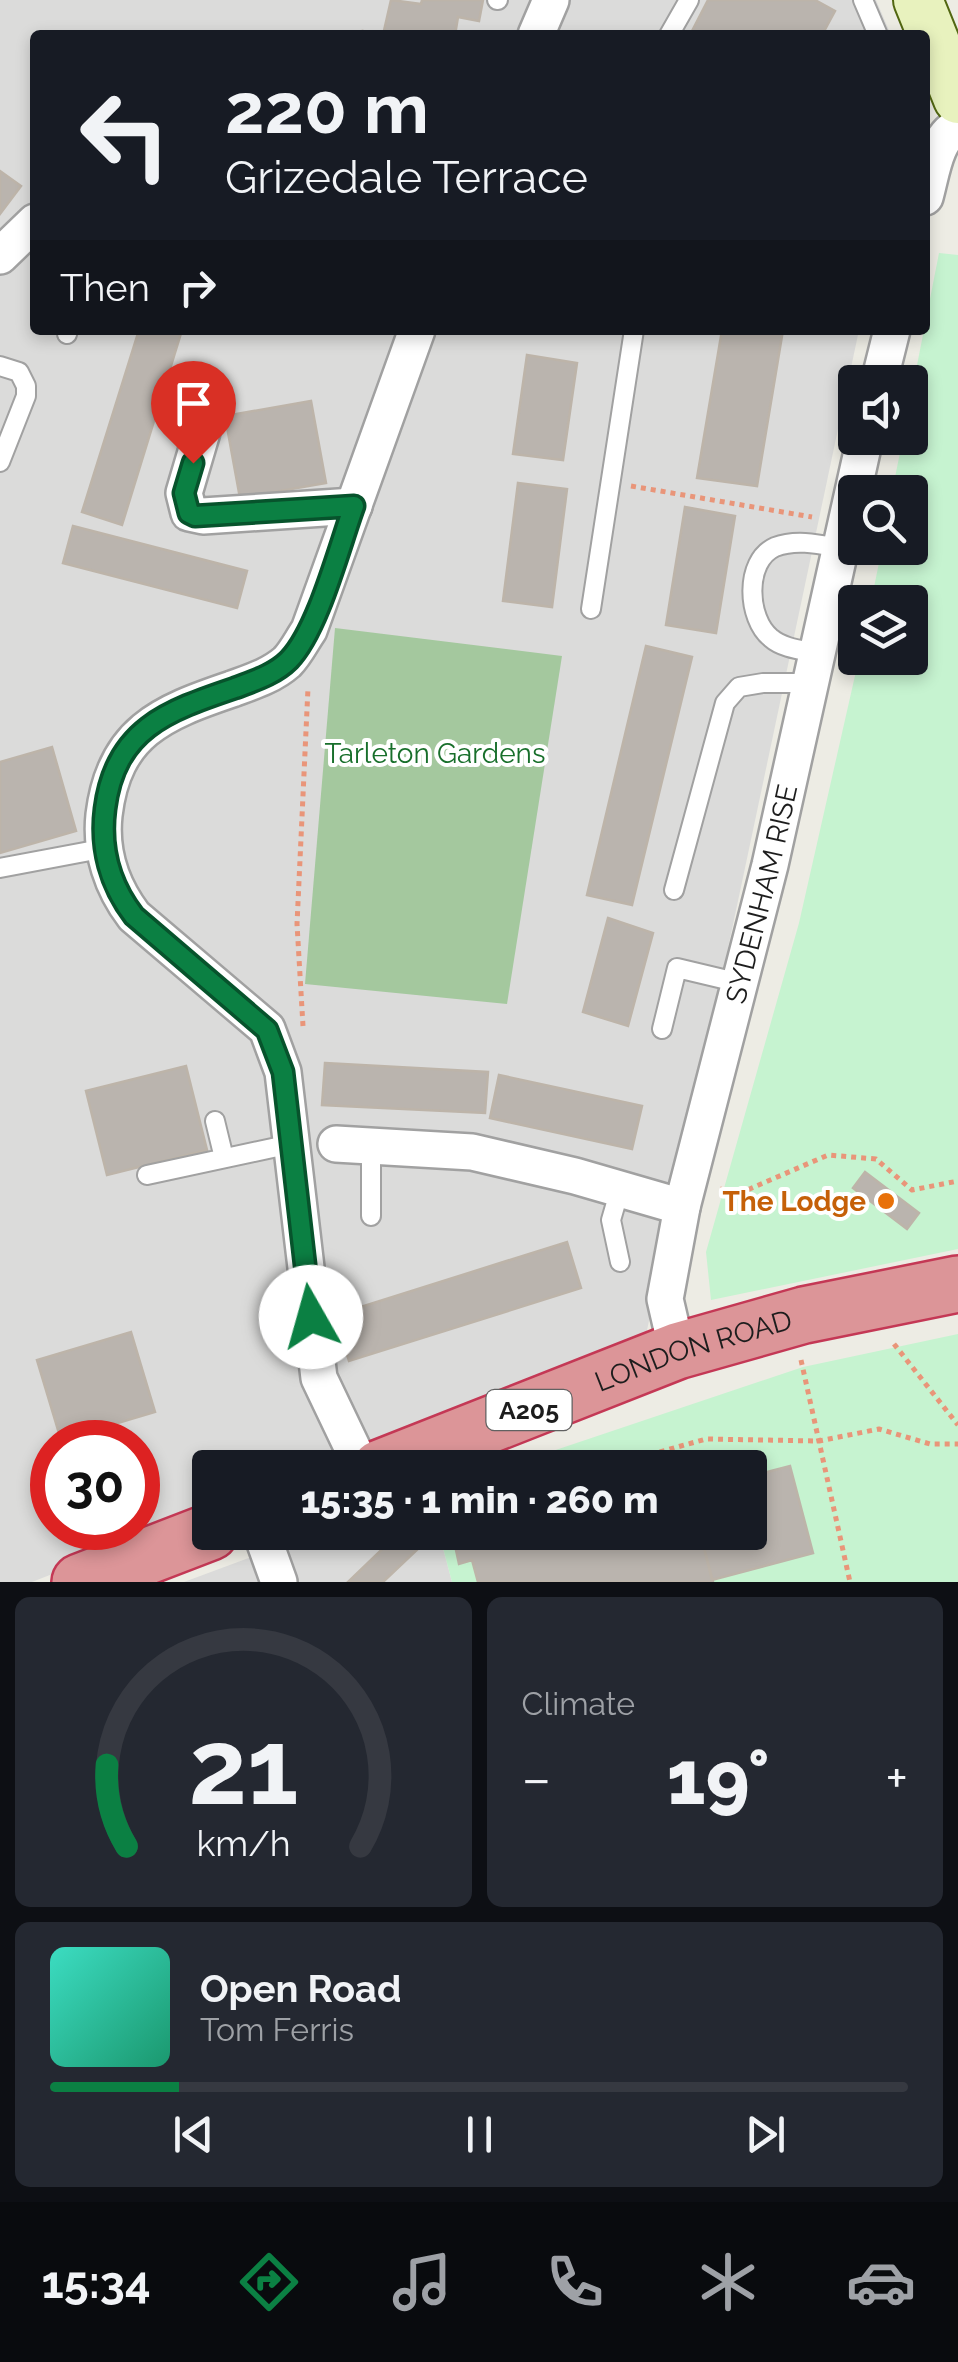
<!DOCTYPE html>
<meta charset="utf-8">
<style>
:root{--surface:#171b24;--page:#242831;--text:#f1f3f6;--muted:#9ea1a6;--line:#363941;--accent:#0b8043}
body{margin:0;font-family:Raleway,sans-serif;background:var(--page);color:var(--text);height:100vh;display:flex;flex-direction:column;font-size:38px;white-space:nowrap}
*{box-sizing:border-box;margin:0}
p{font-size:32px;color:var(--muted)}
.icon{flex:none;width:55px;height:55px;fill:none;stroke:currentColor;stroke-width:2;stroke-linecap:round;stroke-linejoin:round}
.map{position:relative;height:1582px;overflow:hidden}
.drawer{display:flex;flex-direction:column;gap:15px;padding:15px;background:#0d0f14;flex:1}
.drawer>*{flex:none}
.hud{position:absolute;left:30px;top:30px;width:900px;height:305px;border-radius:10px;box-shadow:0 5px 15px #0003;background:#171b24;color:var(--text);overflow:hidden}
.buttons{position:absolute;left:838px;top:365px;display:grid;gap:20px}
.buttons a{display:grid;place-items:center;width:90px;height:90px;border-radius:10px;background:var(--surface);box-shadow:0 5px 15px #0003;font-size:50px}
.speed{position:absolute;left:30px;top:1420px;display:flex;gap:20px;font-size:50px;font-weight:700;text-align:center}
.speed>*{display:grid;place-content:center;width:130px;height:130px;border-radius:50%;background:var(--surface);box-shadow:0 5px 15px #0003;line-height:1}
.speed .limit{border:15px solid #d22;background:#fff;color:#111}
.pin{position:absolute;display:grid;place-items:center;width:85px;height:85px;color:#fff;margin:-102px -42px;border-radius:50% 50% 50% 0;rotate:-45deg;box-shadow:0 0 10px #0007}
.pin .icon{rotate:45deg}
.me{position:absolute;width:110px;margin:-55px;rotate:353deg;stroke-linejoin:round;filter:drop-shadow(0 0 8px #0008)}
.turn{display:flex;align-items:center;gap:35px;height:210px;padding:0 30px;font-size:45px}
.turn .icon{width:130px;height:130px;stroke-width:2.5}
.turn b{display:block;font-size:70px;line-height:85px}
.then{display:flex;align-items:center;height:95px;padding:0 30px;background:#0003;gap:20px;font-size:38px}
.big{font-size:75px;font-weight:800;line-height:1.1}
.drawer .tile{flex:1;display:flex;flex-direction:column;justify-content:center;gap:15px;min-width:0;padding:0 35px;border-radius:15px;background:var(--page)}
.drawer .dial{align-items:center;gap:0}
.dial svg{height:260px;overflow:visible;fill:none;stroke:var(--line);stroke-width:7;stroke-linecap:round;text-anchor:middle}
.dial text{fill:var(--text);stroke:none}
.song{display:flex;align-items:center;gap:30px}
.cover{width:120px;height:120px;border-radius:15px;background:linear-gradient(135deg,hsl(170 70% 55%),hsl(160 70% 35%))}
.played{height:10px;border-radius:5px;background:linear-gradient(90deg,var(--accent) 15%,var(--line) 15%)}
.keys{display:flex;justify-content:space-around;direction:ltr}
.heat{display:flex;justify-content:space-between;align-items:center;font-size:55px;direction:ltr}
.drawer .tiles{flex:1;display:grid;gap:15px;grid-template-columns:1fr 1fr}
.tile:last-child{grid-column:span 2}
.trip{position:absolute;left:192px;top:1450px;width:575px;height:100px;border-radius:10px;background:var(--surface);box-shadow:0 5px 15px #0003;font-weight:800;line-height:100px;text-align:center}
.menu{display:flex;height:160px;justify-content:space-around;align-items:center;background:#090b0e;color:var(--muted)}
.menu .icon{width:70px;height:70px}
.menu .selected{color:var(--accent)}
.menu b{font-size:45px;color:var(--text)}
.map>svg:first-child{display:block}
.residential{fill:#dbdbda;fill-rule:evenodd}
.forest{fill:#a4c89e}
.park{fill:#c6f3d0}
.building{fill:#bab4ae;stroke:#bdb4a9;stroke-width:2.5}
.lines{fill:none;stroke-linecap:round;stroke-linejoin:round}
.lane-casing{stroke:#a1a1a1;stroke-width:22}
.street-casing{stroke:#a1a1a1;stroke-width:40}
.secondary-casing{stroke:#526711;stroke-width:52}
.highway-casing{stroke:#c43855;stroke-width:60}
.path{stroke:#e99579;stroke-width:5;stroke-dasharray:5 5;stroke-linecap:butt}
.lane{stroke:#fff;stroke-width:18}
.street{stroke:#fff;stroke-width:35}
.secondary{stroke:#e8f2be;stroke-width:48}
.highway{stroke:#dc9598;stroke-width:55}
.route-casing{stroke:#07532c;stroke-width:25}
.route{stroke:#0b8043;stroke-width:18}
.food-dot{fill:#e8710a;stroke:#fff;stroke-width:4}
.labels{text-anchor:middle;stroke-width:8;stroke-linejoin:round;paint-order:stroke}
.shield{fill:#fff;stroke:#616161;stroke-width:2.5}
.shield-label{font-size:25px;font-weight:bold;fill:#1d1d1d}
.park-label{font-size:28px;fill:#186f2b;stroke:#fff}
.street-label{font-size:28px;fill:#1d1d1d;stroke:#fff}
.food-label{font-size:28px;font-weight:bold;fill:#c56008;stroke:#fff;text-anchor:end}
</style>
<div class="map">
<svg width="958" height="1582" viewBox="0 0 958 1582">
<rect width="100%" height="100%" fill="#edece4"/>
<path class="residential" d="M 0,0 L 876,0 L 891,35 L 35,35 L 35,330 L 859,330 L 646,1335 L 321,1467 L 210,1468 L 210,1512 L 32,1582 L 0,1582 ZM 52,1442 L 138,1442 L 138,1528 L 52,1528 Z
M 319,1532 L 439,1533 L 452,1582 L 184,1582 Z"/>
<path class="forest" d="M 335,628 L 562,656 L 507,1004 L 305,984 Z"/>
<path class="park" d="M 939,253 L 958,255 L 958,1249 L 711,1300 L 706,1252 L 799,923 L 859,658 L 910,658 L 910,602 L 871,602 L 882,548 L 910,548 L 910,492 L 892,492 L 903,438 L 910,438 L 910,401 Z
M 958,1334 L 958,1582 L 452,1582 L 439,1533 L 750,1532 L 750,1468 L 505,1467 L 803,1367 Z"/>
<path class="building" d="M 391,0 L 421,4 L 422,0 L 483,0 L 479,21 L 458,17 L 455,35 L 363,35 L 363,31 L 383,35 Z
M 708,0 L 815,0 L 835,11 L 822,35 L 690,35 Z
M 0,171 L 21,186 L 0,214 Z
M 139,330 L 182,330 L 122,525 L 82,512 Z
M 722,330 L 783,330 L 757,486 L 697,478 Z
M 527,355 L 577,363 L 563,460 L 513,454 Z
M 311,401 L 326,483 L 240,498 L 225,416 Z
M 518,483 L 567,489 L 552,607 L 503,601 Z
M 685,507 L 735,516 L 716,633 L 666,625 Z
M 73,526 L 247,571 L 237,608 L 63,563 Z
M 646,646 L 692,657 L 632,905 L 587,895 Z
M 52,747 L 76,831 L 0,853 L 0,762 Z
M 608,918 L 653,933 L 628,1026 L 583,1012 Z
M 325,1063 L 488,1072 L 485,1113 L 322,1105 Z
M 186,1066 L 207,1150 L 107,1175 L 86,1091 Z
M 499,1075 L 642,1106 L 632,1149 L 490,1118 Z
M 865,1172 L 919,1213 L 907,1229 L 853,1188 Z
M 567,1242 L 581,1288 L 349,1361 L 335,1315 Z
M 131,1332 L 155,1412 L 61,1440 L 37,1360 Z
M 753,1464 L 756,1475 L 790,1466 L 813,1553 L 712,1580 L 700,1532 L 750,1532 L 750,1468 L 742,1468 Z
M 400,1532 L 407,1532 L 420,1547 L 383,1582 L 348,1582 Z
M 465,1532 L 700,1532 L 713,1582 L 478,1582 L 472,1560 L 459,1564 L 453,1536 Z"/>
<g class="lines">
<defs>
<path id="lane" d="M 497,0 L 498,0
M 863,0 L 878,35
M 669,35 L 689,0
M 67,334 L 68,330
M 0,366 L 19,372 L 26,386 L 26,396 L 0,462
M 591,609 L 634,330
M 816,653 C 802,650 782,648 771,638 C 747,619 744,561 775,547 C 796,539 818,544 839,548
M 0,868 L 106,848
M 674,890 L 725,703 L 739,687 L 763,683 L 810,683
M 662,1029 L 677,968 L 740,983
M 215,1121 L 224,1158
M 371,1146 L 371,1216
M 147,1175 L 291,1144
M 620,1262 L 611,1220 L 620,1189"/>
<g id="street">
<path d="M 536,35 L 551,0"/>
<path d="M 925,197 C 932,172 935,139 958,126"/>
<path d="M 0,256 L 35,222"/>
<path d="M 879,382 L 892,330"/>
<path d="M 202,432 L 184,493 L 189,513 L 203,516 L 354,506"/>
<path d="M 336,1144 L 472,1152 L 575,1176 L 682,1207"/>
<path id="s1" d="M 677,1351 L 665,1299 L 682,1207 L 770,865 L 865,438"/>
<path d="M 362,1468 L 319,1378 L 283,1072 L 267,1029 L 134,916 C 112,887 100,852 104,815 C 114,732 161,713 232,689 C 251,682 271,676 287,662 C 296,653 302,640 309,630 L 417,330"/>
<path d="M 261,1532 L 279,1582"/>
</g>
<path id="secondary" d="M 918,0 L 958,99"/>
<g id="highway">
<path id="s2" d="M 380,1468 L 677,1351 L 804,1315 L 958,1284"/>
<path d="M 80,1582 L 210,1532"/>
</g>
</defs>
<use href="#lane" class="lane-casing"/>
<use href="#street" class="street-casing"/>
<use href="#secondary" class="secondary-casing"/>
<use href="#highway" class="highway-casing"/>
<path class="path" d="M 631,486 L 812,517
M 303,1026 L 297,924 L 308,688
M 720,1189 L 738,1194 L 828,1155 L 876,1159 L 912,1190 L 958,1181
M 894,1344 L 958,1425
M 801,1360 L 850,1582
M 602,1468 L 706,1439 L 819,1441 L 879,1429 L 930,1444 L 958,1444"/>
<use href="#lane" class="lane"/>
<use href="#street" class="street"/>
<use href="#secondary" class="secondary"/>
<use href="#highway" class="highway"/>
</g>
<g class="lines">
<defs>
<path id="route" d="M 193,463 L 184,493 L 189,513 L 195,516 L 354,506 C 339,547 318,630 289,660 C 274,675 253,681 235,688 C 167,711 115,729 105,809 C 100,848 110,885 134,916 L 267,1030 L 283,1072 L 311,1317"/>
</defs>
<use href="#route" class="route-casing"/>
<use href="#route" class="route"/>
</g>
<circle class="food-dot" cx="886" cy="1201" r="10"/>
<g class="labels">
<rect class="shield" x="486.5" y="1390" width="85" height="40" rx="8"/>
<g class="shield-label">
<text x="529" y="1419">A205</text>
</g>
<g class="park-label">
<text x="435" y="763">Tarleton Gardens</text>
</g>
<g class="street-label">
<text dy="10" stroke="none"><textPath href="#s1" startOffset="470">SYDENHAM RISE</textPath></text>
<text dy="10" stroke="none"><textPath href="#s2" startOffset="335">LONDON ROAD</textPath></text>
</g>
<g class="food-label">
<text x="866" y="1211">The Lodge</text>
</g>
</g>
</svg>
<div class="buttons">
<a><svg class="icon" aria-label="sound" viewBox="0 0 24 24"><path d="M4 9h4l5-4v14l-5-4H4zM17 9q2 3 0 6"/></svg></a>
<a><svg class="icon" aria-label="search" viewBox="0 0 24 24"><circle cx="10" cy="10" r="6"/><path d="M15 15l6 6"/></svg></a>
<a><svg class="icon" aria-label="layers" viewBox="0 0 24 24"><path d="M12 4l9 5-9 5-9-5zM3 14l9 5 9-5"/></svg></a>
</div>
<div class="speed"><div class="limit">30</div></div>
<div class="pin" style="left:193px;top:463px;background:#d93025"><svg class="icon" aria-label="arrive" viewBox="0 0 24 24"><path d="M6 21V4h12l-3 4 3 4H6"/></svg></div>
<svg class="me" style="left:311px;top:1317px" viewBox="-20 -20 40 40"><circle r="19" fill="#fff"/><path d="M0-13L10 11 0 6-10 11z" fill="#0b8043"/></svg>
<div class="trip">15:35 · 1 min · 260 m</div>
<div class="hud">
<div class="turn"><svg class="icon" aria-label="left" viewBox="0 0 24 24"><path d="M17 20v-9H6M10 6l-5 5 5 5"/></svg><div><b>220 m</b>Grizedale Terrace</div></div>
<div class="then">Then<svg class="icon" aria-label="right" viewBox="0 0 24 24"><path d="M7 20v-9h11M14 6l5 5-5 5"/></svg></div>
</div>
</div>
<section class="drawer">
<div class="tiles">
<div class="tile dial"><svg viewBox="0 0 100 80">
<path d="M14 69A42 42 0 1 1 86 69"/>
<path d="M14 69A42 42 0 0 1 8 44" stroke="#0b8043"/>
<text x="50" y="56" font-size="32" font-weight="700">21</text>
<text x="50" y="72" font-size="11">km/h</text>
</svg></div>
<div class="tile"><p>Climate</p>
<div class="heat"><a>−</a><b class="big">19°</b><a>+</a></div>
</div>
<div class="tile">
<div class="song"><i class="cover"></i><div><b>Open Road</b><p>Tom Ferris</p></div></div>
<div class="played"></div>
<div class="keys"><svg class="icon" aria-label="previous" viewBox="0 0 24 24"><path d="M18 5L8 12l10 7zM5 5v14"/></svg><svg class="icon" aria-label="pause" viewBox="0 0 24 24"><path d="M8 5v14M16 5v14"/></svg><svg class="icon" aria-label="next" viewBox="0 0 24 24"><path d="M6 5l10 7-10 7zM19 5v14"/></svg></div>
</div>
</div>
</section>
<nav class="menu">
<b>15:34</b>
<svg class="icon selected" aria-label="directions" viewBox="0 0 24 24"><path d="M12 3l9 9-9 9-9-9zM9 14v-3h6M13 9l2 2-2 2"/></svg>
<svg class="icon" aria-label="music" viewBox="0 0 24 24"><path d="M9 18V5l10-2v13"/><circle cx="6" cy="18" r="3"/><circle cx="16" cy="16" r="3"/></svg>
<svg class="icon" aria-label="phone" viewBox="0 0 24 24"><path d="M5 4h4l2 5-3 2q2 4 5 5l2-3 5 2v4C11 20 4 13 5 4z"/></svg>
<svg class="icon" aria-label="climate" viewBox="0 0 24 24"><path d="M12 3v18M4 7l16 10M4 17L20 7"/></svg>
<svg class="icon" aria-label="car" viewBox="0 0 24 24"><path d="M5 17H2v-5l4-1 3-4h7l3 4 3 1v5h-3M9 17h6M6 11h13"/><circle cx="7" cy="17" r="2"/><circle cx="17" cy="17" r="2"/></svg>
</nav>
